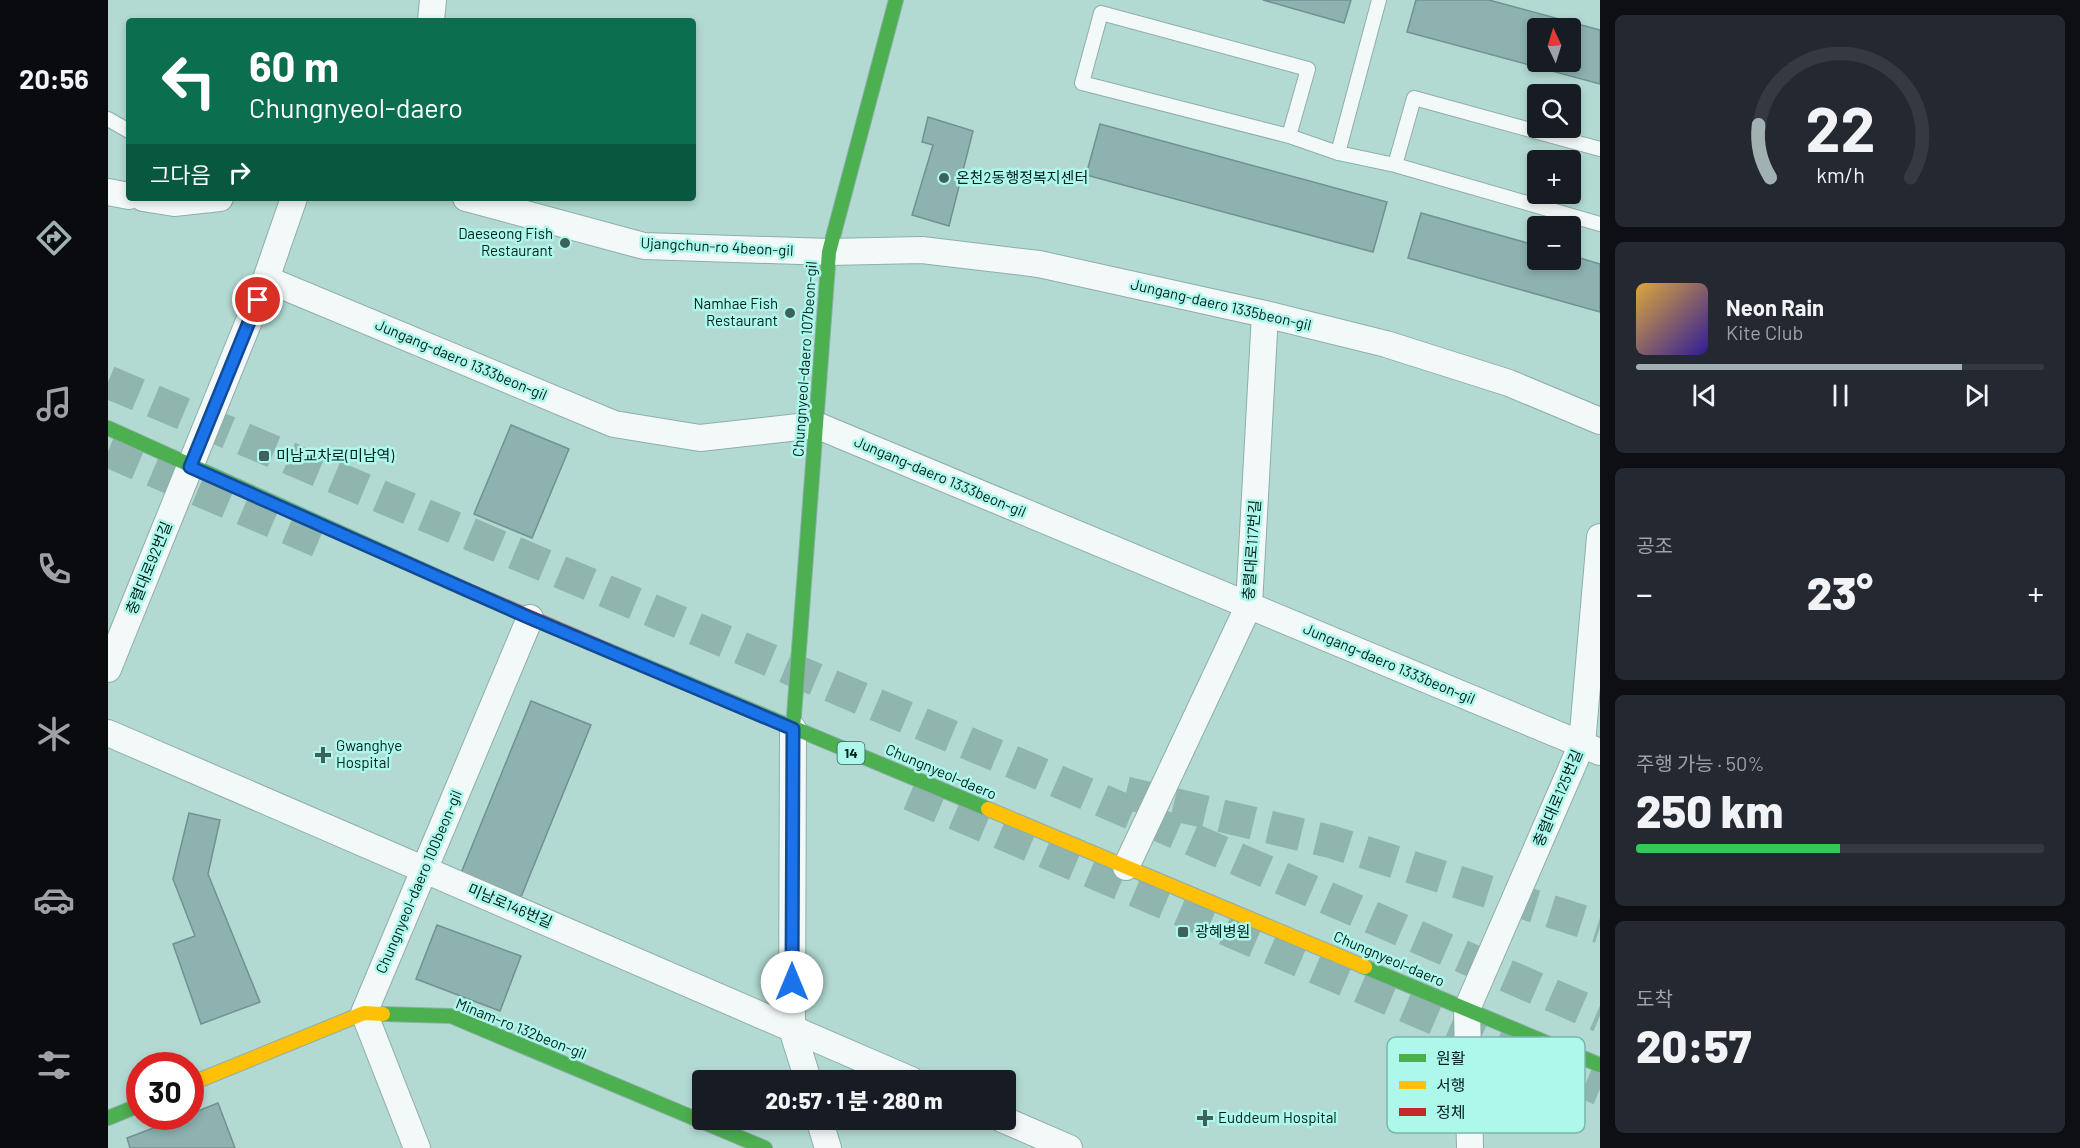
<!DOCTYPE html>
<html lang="ko">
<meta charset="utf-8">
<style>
:root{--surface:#171b24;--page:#242831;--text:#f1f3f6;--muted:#9ea1a6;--line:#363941;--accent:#a1b1b1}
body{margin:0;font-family:Barlow,"Noto Sans KR",sans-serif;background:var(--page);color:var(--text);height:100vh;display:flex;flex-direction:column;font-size:22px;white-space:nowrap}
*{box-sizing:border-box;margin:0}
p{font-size:20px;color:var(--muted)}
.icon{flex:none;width:33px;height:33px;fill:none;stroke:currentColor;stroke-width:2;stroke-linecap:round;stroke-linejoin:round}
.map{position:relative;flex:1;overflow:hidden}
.sheet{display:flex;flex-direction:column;gap:15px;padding:15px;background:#0d0f14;width:480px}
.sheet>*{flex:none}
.hud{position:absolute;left:18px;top:18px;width:570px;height:183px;border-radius:6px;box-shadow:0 3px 9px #0003;background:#0b6e4f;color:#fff;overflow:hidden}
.needle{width:39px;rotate:356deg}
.fabs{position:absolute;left:1419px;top:18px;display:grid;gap:12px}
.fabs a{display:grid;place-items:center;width:54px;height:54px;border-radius:6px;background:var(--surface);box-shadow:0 3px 9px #0003;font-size:30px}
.speed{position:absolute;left:18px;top:1052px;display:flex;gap:12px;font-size:30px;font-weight:700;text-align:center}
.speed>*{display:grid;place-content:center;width:78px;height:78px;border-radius:50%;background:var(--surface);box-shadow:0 3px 9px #0003;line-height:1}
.speed .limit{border:9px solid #d22;background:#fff;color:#111}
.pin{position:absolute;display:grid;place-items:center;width:51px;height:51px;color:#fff;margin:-26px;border:3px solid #fff;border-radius:50%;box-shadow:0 2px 6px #0007}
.me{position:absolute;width:66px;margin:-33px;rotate:0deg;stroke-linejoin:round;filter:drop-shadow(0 0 4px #0008)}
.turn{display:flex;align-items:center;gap:21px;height:126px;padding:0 24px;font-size:27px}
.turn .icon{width:78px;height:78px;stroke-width:2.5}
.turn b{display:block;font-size:42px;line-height:51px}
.then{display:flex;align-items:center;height:57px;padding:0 24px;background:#0003;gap:12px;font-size:22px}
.big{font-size:45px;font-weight:800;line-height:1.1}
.sheet .card{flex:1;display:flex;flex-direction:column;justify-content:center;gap:9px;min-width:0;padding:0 21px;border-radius:9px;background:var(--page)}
.sheet .dial{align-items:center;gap:0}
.dial svg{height:156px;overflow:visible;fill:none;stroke:var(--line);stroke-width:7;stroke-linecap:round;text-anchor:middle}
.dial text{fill:var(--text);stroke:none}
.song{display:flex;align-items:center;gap:18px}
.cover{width:72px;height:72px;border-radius:9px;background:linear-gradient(135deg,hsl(40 70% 55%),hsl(250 70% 35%))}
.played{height:6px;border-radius:3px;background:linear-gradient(90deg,var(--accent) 80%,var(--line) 80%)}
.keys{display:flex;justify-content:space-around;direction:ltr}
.heat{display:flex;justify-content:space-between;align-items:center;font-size:33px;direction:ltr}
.charge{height:9px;border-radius:4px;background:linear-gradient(90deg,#34c759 50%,var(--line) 0)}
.trip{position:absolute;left:584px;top:1070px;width:324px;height:60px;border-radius:6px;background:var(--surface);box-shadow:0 3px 9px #0003;font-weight:800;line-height:60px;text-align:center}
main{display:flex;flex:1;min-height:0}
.dock{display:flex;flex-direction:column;width:108px;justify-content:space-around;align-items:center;background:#090b0e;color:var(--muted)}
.dock .icon{width:42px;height:42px}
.dock .selected{color:var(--accent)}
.dock b{font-size:27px;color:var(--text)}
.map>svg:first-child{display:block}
.building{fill:#8db2b0;stroke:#719290;stroke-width:1.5;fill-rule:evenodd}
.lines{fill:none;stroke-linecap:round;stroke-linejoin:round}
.highway-tunnel{stroke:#8fb5ae;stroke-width:33;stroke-dasharray:33 16;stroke-linecap:butt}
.lane-casing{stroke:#8eaea9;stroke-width:16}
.street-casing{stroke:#8eaea9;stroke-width:28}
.fast-casing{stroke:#8eaea9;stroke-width:16}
.slow-casing{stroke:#8eaea9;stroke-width:16}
.jam-casing{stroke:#8eaea9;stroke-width:16}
.lane{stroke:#f3f9f8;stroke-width:14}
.street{stroke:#f3f9f8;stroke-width:26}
.fast{stroke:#4caf50;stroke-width:14}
.slow{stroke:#ffc107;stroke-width:14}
.jam{stroke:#c62828;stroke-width:14}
.route-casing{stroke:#114b97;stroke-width:15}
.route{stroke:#1a73e8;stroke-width:10}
.poi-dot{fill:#3f615c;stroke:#aef8eb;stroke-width:2}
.labels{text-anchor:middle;stroke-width:5;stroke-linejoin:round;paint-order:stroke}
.shield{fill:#aef8eb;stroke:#35615a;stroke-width:1.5}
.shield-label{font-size:14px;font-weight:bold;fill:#01201c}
.poi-label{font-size:15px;fill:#01201c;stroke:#aef8eb;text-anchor:start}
.street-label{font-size:15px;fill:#01201c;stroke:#aef8eb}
.key{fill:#aef8eb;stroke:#7ab7ad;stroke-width:1.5}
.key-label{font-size:16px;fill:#01201c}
</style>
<main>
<nav class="dock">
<b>20:56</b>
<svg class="icon selected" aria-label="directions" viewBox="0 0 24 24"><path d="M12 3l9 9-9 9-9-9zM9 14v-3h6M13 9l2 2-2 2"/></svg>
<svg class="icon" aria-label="music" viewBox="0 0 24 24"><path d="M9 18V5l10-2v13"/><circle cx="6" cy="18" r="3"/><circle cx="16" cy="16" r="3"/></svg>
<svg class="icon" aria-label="phone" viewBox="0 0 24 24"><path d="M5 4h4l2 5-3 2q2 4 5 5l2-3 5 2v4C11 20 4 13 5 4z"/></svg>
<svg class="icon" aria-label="climate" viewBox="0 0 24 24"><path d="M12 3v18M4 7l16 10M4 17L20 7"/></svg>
<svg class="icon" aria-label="car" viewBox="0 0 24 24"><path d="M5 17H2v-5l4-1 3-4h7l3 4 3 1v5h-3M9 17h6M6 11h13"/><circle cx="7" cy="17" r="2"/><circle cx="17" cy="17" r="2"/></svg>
<svg class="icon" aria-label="filters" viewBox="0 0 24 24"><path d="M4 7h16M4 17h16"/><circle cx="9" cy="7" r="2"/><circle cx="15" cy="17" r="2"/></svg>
</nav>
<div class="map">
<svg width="1492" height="1148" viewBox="0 0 1492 1148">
<rect width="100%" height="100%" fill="#b2dad3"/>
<path class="building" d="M 1155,0 L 1243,0 L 1236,23 Z
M 1308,0 L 1381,0 L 1492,30 L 1492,84 L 1299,32 ZM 1430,28 L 1462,28 L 1462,62 L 1430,62 Z
M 820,117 L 865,131 L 841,226 L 804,215 L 825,145 L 814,142 Z
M 992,124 L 1279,202 L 1265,252 L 978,175 Z
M 1313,213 L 1430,246 L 1430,260 L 1462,260 L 1462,255 L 1492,264 L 1492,312 L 1300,258 Z
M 403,425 L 461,449 L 424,538 L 366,514 Z
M 423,701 L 483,725 L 413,897 L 353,873 Z
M 81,813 L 112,820 L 100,874 L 152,1002 L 93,1024 L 65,944 L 87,936 L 65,879 Z
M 329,925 L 413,956 L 392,1011 L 308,979 Z
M 110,1103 L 127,1148 L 22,1148 L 19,1138 L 77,1116 L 82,1116 L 82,1114 Z"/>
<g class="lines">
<path class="highway-tunnel" d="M 0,382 L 926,771 L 1492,1016
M 0,451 L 213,542
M 1018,793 L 1224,842 L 1492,927
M 802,794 L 1492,1089"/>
<defs>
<path id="lane" d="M 0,119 L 21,131
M 1181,136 L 1200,69 L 993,13 L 974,83 L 1181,136 L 1230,153 L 1287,165 L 1492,224
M 1230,153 L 1271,0
M 1287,165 L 1306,98 L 1492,149"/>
<path id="street" d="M 323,21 L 325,0
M 0,192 L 21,196
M 35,198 L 66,203 L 112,198
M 358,198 L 536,246 L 721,252 L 814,250 L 931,264 L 1157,314 L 1278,344 L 1401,383 L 1492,421
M 158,279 L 506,424 L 592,438 L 708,425 L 1492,752
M 0,669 L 158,279 L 186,198
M 685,729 L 684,1029 L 700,1080
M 0,733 L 803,1080
M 1018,867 L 1141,605 L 1157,314
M 711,1119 L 720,1148
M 894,1119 L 961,1148
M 309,1148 L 256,1013 L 422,618
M 1362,1148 L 1359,1009 L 1474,744 L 1492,537"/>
<path id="fast" d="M 0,428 L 359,590
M 499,650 L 880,809
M 685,729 L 721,252 L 788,0
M 1257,967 L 1492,1065
M 275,1014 L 343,1016 L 657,1148
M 0,1118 L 32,1105"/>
<path id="slow" d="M 880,809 L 1257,967
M 82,1084 L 256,1013 L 275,1014"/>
<path id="jam" d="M 359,590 L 499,650"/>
</defs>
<use href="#lane" class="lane-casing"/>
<use href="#street" class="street-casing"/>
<use href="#fast" class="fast-casing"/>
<use href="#slow" class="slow-casing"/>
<use href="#jam" class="jam-casing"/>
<use href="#lane" class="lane"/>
<use href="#street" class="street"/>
<use href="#fast" class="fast"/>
<use href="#slow" class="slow"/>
<use href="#jam" class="jam"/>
</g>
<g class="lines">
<defs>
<path id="route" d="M 150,300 L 82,467 L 422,618 L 685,729 L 684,982"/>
</defs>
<use href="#route" class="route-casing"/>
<use href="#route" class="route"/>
</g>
<g class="poi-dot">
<circle cx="836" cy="178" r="6"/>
<circle cx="457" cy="243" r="6"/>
<circle cx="682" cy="313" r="6"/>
<rect x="150" y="450" width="12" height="12" rx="3"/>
<path d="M212 746h6v6h6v6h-6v6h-6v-6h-6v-6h6z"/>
<rect x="1069" y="926" width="12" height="12" rx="3"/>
<path d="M1094 1109h6v6h6v6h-6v6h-6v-6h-6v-6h6z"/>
</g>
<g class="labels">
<rect class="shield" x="729.5" y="742" width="27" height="22" rx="4.5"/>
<g class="shield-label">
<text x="743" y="758">14</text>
</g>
<g class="poi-label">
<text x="848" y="183">온천2동행정복지센터</text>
<text x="445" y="239" text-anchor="end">Daeseong Fish<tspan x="445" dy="17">Restaurant</tspan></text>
<text x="670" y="309" text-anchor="end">Namhae Fish<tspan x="670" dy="17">Restaurant</tspan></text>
<text x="168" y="461">미남교차로(미남역)</text>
<text x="228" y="751">Gwanghye<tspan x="228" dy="17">Hospital</tspan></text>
<text x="1087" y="937">광혜병원</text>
<text x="1110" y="1123">Euddeum Hospital</text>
</g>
<g class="street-label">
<text transform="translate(609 247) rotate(3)" y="5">Ujangchun-ro 4beon-gil</text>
<text transform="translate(1113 305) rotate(13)" y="5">Jungang-daero 1335beon-gil</text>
<text transform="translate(697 359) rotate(-86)" y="5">Chungnyeol-daero 107beon-gil</text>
<text transform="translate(353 360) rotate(23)" y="5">Jungang-daero 1333beon-gil</text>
<text transform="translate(832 477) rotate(23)" y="5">Jungang-daero 1333beon-gil</text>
<text transform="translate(1144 550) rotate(-86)" y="5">충렬대로117번길</text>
<text transform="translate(41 568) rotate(-68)" y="5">충렬대로92번길</text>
<text transform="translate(1281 664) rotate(23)" y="5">Jungang-daero 1333beon-gil</text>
<text transform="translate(833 772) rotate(23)" y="5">Chungnyeol-daero</text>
<text transform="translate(1450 798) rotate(-67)" y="5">충렬대로125번길</text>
<text transform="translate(311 882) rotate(-67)" y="5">Chungnyeol-daero 100beon-gil</text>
<text transform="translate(402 906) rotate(23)" y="5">미남로146번길</text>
<text transform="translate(1281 959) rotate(23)" y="5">Chungnyeol-daero</text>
<text transform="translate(413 1029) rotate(22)" y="5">Minam-ro 132beon-gil</text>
</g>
</g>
<rect x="1279" y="1037" width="198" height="96" rx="9" class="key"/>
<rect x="1291" y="1054" width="27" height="8" fill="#4caf50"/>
<rect x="1291" y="1081" width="27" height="8" fill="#ffc107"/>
<rect x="1291" y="1108" width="27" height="8" fill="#c62828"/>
<g class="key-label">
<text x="1328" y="1064">원활</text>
<text x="1328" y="1091">서행</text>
<text x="1328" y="1118">정체</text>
</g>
</svg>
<div class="fabs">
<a><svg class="needle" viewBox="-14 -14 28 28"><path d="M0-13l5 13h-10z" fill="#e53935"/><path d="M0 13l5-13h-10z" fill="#9ea1a6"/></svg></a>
<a><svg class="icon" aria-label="search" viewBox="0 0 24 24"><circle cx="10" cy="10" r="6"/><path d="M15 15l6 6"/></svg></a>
<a>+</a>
<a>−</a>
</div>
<div class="speed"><div class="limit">30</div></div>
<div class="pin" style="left:150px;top:300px;background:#d93025"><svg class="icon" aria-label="arrive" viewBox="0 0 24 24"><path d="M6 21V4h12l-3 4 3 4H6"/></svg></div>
<svg class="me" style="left:684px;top:982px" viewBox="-20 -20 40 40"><circle r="19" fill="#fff"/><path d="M0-13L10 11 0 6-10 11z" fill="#1a73e8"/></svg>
<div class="trip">20:57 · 1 분 · 280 m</div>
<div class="hud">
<div class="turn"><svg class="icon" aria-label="left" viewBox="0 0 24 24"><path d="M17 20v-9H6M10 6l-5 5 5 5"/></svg><div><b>60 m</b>Chungnyeol-daero</div></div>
<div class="then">그다음<svg class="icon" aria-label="right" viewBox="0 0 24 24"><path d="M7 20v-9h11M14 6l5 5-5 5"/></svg></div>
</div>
</div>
<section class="sheet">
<div class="card dial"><svg viewBox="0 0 100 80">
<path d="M14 69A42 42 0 1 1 86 69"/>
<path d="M14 69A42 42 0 0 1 8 42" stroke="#a1b1b1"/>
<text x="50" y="56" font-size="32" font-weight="700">22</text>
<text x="50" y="72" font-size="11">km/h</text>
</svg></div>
<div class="card">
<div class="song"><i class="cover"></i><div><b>Neon Rain</b><p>Kite Club</p></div></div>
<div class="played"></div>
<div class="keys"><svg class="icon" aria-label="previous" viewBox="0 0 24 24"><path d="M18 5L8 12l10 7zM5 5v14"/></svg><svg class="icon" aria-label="pause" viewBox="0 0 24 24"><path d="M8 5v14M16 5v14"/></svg><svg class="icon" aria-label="next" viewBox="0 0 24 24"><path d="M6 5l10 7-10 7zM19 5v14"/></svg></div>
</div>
<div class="card"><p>공조</p>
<div class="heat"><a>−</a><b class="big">23°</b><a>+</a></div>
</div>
<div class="card"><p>주행 가능 · 50%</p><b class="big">250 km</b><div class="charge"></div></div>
<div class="card"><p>도착</p><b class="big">20:57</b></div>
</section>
</main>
